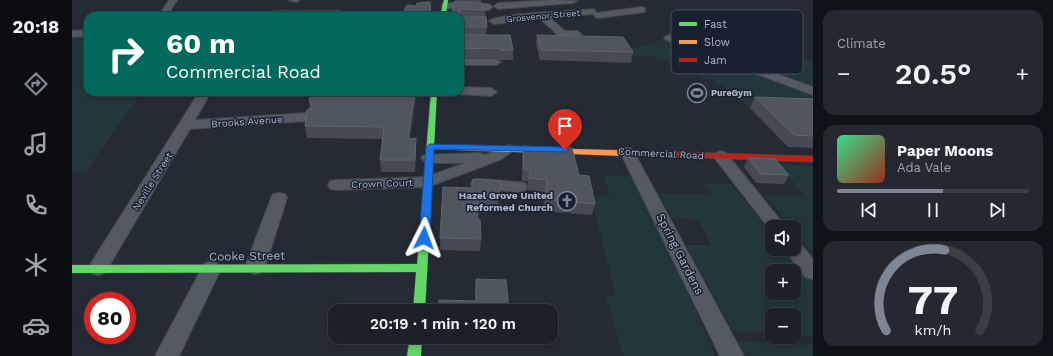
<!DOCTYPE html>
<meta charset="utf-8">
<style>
:root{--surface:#1c2028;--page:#252830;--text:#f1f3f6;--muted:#a0a3a8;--line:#3a3e45;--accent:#7d8695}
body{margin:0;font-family:"Work Sans",sans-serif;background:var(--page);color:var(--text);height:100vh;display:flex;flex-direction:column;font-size:15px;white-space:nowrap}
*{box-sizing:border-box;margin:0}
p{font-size:13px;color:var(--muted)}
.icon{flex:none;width:22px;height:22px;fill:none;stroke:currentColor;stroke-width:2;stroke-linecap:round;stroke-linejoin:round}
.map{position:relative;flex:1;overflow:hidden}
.sheet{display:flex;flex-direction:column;gap:10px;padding:10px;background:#0f1216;width:240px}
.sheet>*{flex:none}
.guide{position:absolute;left:12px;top:12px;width:380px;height:84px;border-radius:12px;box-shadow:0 2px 6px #0003,0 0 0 1px var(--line);background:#00695c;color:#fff;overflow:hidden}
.fabs{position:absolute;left:693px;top:220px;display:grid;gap:8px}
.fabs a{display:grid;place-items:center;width:36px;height:36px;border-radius:8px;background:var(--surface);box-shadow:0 2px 6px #0003,0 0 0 1px var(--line);font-size:20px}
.speed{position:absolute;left:12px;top:292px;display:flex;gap:8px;font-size:20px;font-weight:700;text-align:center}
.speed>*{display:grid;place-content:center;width:52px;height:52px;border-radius:50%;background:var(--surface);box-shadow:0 2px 6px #0003,0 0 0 1px var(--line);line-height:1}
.speed .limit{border:6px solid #d22;background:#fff;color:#111}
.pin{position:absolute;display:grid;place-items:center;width:34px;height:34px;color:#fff;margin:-41px -17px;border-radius:50% 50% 50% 0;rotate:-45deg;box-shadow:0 0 4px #0007}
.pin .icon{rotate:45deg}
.me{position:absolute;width:44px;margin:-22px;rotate:3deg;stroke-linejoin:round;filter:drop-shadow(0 0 3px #0008)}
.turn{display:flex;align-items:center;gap:14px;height:84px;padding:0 16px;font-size:18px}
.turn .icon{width:52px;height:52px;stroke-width:2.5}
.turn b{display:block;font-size:28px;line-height:34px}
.big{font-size:30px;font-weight:600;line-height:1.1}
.sheet .tile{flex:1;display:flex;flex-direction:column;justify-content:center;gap:6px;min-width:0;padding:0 14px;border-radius:12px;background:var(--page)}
.sheet .dial{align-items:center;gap:0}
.dial svg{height:104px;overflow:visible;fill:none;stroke:var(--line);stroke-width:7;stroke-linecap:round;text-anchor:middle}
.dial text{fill:var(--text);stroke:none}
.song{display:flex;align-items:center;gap:12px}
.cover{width:48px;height:48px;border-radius:6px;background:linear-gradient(135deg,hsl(150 70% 55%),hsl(10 70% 35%))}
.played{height:4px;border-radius:2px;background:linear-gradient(90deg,var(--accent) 55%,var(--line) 55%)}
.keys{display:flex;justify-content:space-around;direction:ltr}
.heat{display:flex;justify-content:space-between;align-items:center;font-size:22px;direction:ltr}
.trip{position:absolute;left:256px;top:304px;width:230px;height:40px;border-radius:12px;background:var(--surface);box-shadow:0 2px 6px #0003,0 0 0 1px var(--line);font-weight:600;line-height:40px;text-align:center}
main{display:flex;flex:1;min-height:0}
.tab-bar{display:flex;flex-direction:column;width:72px;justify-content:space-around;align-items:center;background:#0b0d10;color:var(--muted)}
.tab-bar .icon{width:28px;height:28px}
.tab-bar .on{color:var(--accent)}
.tab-bar b{font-size:18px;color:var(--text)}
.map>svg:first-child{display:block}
.green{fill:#22363b;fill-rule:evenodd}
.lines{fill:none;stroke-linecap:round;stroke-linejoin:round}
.street-casing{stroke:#41464e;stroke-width:2}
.fast-casing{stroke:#41464e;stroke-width:1}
.slow-casing{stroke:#41464e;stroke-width:1}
.jam-casing{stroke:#41464e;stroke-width:1}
.street{fill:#545a63;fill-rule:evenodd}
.fast{fill:#63d668;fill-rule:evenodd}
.slow{fill:#ff974d;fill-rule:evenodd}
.jam{fill:#b3261e;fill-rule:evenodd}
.wall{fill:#454a54}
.shaded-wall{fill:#333942}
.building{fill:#505660;stroke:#5f6570}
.route{fill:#1a73e8;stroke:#114b97}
.labels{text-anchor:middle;stroke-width:3;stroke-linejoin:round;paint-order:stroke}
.far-street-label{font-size:9px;fill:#adb7c8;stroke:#18212f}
.far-poi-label{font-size:9px;font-weight:bold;fill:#adb7c8;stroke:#18212f;text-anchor:start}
.street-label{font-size:10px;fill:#adb7c8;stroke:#18212f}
.poi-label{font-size:10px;font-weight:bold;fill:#adb7c8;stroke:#18212f;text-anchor:end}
.near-street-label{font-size:12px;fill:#adb7c8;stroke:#18212f}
.key{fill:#18212f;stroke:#454e5d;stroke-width:1}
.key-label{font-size:11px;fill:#adb7c8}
</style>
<main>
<nav class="tab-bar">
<b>20:18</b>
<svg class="icon on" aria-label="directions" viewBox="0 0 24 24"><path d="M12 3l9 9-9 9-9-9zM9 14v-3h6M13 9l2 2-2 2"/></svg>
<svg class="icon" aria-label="music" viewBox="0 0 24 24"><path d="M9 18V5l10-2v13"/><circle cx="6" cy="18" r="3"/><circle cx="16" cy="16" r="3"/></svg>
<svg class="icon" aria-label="phone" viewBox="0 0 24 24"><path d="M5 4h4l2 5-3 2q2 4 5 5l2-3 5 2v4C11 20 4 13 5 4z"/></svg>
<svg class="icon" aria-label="climate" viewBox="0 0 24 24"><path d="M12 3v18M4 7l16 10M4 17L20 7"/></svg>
<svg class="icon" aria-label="car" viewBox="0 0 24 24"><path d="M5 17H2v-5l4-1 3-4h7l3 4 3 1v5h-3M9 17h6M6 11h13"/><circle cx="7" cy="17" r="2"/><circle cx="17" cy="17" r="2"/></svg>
</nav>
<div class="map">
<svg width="741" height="356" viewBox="0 0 741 356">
<rect width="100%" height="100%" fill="#252b35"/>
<path class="green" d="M 655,32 L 741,63 L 741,86 L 621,41 L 617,43 L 604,38 Z
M 16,36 L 16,92 L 70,92 L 14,171 L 0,173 L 0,37 Z
M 593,39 L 741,94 L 741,110 L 678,108 L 653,87 L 644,83 L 642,80 L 631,79 L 629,75 L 581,56 L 557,56 L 554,51 Z
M 708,164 L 741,166 L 741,254 L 722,231 L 722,227 L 719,227 L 693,195 L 732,196 Z
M 531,175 L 560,176 L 568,197 L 612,284 L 643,356 L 552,356 L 533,296 L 541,296 L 543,292 L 519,196 L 538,196 Z
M 631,183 L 659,184 L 700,233 L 700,249 L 712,249 L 726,268 L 741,276 L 741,336 L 722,335 L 722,315 L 700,315 L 700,333 L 661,331 L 614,245 L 639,245 L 626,220 L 600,218 L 586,193 L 639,195 ZM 700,271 L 722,271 L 722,293 L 700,293 Z
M 666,341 L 741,345 L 741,356 L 672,356 Z"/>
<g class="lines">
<defs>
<path id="street" d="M 97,0 L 105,0 L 95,16 L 87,16 Z
M 216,0 L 228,0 L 224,2 Z
M 479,0 L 505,1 L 501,3 L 426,9 L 422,6 L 426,3 Z
M 373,3 L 417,4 L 421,7 L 417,10 L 370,8 L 370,4 Z
M 570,7 L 573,8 L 573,12 L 526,18 L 523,17 L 522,14 L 478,18 L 493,31 L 505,31 L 510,34 L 505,37 L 496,37 L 496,41 L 488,41 L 486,35 L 468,19 L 422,24 L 417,21 C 425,13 504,11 520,9 L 523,10 L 524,13 Z
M 205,11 L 267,11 L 275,16 L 183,16 L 187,13 Z
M 16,30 L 16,36 L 0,37 L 0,31 Z
M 597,35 L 741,87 L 741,95 L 594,40 L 592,38 L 594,36 Z
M 388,59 L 424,59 L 429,62 L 424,65 L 388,65 Z
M 388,87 L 419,88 L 425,92 L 419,96 L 384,94 L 383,92 L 388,92 Z
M 127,92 L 139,92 L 123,120 L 235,113 L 240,114 L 242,117 L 240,120 L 235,121 L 118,129 L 33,273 L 26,275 L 19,273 L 16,268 L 19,263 Z
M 436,145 L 441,146 L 443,149 L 430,159 L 356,187 L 264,190 L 258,189 L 256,185 L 258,181 L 264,180 L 354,177 L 393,163 L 357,163 L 352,161 L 349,158 L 352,155 L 407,153 L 413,155 Z
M 555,148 L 560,149 L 562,152 L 672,356 L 648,356 L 548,152 L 550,149 Z
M 649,151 L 654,153 L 714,227 L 700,227 L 700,232 L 699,231 L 641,156 L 644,153 Z
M 407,179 L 447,182 L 453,183 L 455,187 L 453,191 L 447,192 L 401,188 L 399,184 L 401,180 Z
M 207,193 L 213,194 L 215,198 L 193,267 L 190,272 L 183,274 L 176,272 L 173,267 L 199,198 L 201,194 Z
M 722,242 L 729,244 L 741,259 L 741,279 L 733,277 L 712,249 L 722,249 Z
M 139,261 L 146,264 L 149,269 L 107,356 L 83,356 L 132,264 Z"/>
<path id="fast" d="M 372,0 L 376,0 L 374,16 L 368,16 Z
M 359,92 L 365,92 L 353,311 L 341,311 L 344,272 L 0,273 L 0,265 L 345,264 Z
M 338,337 L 350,337 L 349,356 L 335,356 Z"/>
<path id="slow" d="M 355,145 L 578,151 L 582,154 L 578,157 L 358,149 L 354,147 Z"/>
<path id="jam" d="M 578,151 L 741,156 L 741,162 L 575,156 L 574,154 Z"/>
</defs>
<use href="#street" class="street-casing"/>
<use href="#fast" class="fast-casing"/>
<use href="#slow" class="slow-casing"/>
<use href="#jam" class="jam-casing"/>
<use href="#street" class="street"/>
<use href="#fast" class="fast"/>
<use href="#slow" class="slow"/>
<use href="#jam" class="jam"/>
</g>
<path class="wall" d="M 383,0 L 409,0 L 409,2 L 383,2 Z
M 382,2 L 410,8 L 414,8 L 413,17 L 415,27 L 414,35 L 441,50 L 441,60 L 428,60 L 424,58 L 388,58 L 388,16 Z
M 465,35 L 561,52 L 559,63 L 468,60 L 464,44 Z
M 345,92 L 338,139 L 344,151 L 343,172 L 309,172 L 308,160 L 311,139 L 235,138 L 233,126 L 238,108 L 237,101 Z
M 683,97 L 741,99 L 741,148 L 716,147 L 678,108 Z
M 451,146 L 507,175 L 523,204 L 520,215 L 471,211 L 473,192 L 455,190 L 456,181 L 450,181 L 450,157 Z
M 676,158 L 717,175 L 712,184 L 684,183 L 672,167 Z
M 429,181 L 426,208 L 405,205 L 406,220 L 409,239 L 408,251 L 368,250 L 368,238 L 400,188 Z
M 404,279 L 437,311 L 403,301 Z
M 365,337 L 436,337 L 436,340 L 365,338 Z"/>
<path class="shaded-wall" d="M 343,92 L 345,92 L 336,151 L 336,139 Z
M 344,138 L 344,151 L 343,172 L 343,160 Z"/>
<path class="building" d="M 358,2 L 359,16 L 329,16 L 335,5 L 344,6 L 345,3 Z
M 382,2 L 410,3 L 410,8 L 414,8 L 414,10 L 388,9 L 387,16 L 380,16 Z
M 388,17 L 414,17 L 415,27 L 388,27 L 388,28 Z
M 388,35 L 438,35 L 441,50 L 429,50 L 425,48 L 388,49 Z
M 465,35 L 551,37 L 561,52 L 469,50 Z
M 239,92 L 343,92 L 336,139 L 344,138 L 343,160 L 308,160 L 312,127 L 233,126 L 235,110 L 241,106 L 237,101 Z
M 683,97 L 741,99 L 741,136 L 722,135 Z
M 451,146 L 500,148 L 507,175 L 517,176 L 523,204 L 473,199 L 475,180 L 457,178 L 458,170 L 452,170 Z
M 676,158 L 703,159 L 717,175 L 689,174 Z
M 401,179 L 429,181 L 427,196 L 405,194 L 406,220 L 408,220 L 409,239 L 368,238 L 371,187 L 400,188 Z
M 404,279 L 434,280 L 437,311 L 366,311 L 367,300 L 404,301 Z"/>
<path class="route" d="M 358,144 L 493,147 L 497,150 L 493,152 L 362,149 L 358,238 L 352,242 L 347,238 L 354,147 Z"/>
<defs>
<symbol id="stadium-ring" viewBox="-11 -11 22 22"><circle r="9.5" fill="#18212f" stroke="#7d8695" stroke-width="1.5"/><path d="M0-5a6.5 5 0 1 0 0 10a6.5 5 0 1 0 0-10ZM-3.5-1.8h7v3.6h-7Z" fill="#7d8695"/></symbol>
<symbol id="church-ring" viewBox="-11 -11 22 22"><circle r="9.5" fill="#18212f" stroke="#7d8695" stroke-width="1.5"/><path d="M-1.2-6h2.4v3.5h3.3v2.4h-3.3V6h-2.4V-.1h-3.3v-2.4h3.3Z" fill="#7d8695"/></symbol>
</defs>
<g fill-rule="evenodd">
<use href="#stadium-ring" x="614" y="82" width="22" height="22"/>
<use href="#church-ring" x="484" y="190" width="22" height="22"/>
</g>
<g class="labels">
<g class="far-street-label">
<text transform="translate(471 16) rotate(-5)" y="3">Grosvenor Street</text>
</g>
<g class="far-poi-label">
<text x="639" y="96">PureGym</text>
</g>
<g class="street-label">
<text transform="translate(175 121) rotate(-4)" y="4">Brooks Avenue</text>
<text transform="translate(589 153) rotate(3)" y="4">Commercial Road</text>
<text transform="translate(80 181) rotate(-58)" y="4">Neville Street</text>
<text transform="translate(310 183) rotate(-2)" y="4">Crown Court</text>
</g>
<g class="poi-label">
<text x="481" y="199">Hazel Grove United<tspan x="481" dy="12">Reformed Church</tspan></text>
</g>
<g class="near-street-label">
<text transform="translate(608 254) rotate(63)" y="4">Spring Gardens</text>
<text transform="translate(175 256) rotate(-1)" y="4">Cooke Street</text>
</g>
</g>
<rect x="599" y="10" width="132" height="64" rx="6" class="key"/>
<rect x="607" y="22" width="18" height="4" fill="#63d668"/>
<rect x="607" y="40" width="18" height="4" fill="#ff974d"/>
<rect x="607" y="58" width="18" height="4" fill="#b3261e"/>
<g class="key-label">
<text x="632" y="28">Fast</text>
<text x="632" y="46">Slow</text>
<text x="632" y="64">Jam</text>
</g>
</svg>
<div class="fabs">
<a><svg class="icon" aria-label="sound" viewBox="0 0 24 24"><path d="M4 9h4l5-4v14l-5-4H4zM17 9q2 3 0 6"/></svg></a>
<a>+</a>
<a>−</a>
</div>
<div class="speed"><div class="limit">80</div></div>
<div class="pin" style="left:493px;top:150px;background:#d93025"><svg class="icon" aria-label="arrive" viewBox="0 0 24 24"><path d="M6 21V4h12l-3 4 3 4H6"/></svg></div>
<svg class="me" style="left:352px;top:238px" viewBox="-20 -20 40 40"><path d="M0-17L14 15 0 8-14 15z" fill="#1a73e8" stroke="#fff" stroke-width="4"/></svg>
<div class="trip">20:19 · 1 min · 120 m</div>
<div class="guide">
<div class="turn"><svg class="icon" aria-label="right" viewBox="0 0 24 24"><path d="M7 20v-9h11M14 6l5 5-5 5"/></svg><div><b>60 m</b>Commercial Road</div></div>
</div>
</div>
<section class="sheet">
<div class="tile"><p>Climate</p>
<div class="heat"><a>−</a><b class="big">20.5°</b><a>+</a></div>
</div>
<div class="tile">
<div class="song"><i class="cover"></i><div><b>Paper Moons</b><p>Ada Vale</p></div></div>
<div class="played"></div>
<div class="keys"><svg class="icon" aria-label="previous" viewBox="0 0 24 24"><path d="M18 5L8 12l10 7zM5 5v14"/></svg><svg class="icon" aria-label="pause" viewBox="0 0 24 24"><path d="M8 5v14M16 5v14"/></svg><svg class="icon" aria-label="next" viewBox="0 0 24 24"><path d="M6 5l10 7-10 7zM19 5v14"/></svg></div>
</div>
<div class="tile dial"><svg viewBox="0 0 100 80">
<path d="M14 69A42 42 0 1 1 86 69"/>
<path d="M14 69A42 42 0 0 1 59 7" stroke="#7d8695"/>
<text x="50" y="56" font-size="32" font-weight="700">77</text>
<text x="50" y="72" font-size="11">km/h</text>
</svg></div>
</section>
</main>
